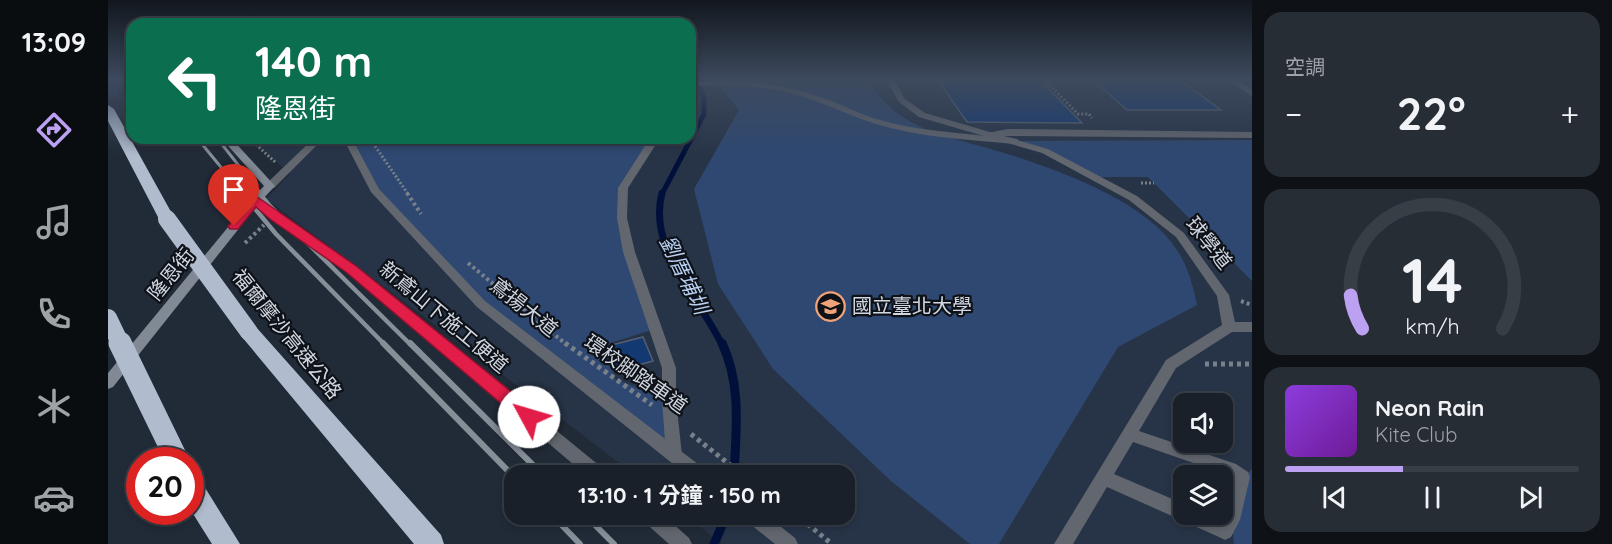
<!DOCTYPE html>
<html lang="zh-TW">
<meta charset="utf-8">
<style>
:root{--surface:#192029;--page:#262d35;--text:#f1f3f6;--muted:#9fa3a8;--line:#373e46;--accent:#bca0f2}
body{margin:0;font-family:Quicksand,"Noto Sans TC",sans-serif;background:var(--page);color:var(--text);height:100vh;display:flex;flex-direction:column;font-size:22px;white-space:nowrap}
*{box-sizing:border-box;margin:0}
p{font-size:20px;color:var(--muted)}
.icon{flex:none;width:33px;height:33px;fill:none;stroke:currentColor;stroke-width:2;stroke-linecap:round;stroke-linejoin:round}
.map{position:relative;flex:1;overflow:hidden}
.drawer{display:flex;flex-direction:column;gap:12px;padding:12px;background:#0e1217;width:360px}
.drawer>*{flex:none}
.banner{position:absolute;left:18px;top:18px;width:570px;height:126px;border-radius:18px;box-shadow:0 3px 9px #0003,0 0 0 2px var(--line);background:#0b6e4f;color:#fff;overflow:hidden}
.buttons{position:absolute;left:1065px;top:393px;display:grid;gap:12px}
.buttons a{display:grid;place-items:center;width:60px;height:60px;border-radius:12px;background:var(--surface);box-shadow:0 3px 9px #0003,0 0 0 2px var(--line);font-size:30px}
.speed{position:absolute;left:18px;top:447px;display:flex;gap:12px;font-size:30px;font-weight:700;text-align:center}
.speed>*{display:grid;place-content:center;width:78px;height:78px;border-radius:50%;background:var(--surface);box-shadow:0 3px 9px #0003,0 0 0 2px var(--line);line-height:1}
.speed .limit{border:9px solid #d22;background:#fff;color:#111}
.pin{position:absolute;display:grid;place-items:center;width:51px;height:51px;color:#fff;margin:-62px -26px;border-radius:50% 50% 50% 0;rotate:-45deg;box-shadow:0 0 6px #0007}
.pin .icon{rotate:45deg}
.me{position:absolute;width:66px;margin:-33px;rotate:309deg;stroke-linejoin:round;filter:drop-shadow(0 0 4px #0008)}
.turn{display:flex;align-items:center;gap:21px;height:126px;padding:0 30px;font-size:27px}
.turn .icon{width:78px;height:78px;stroke-width:2.5}
.turn b{display:block;font-size:42px;line-height:51px}
.big{font-size:45px;font-weight:700;line-height:1.1}
.drawer .tile{flex:1;display:flex;flex-direction:column;justify-content:center;gap:9px;min-width:0;padding:0 21px;border-radius:18px;background:var(--page)}
.drawer .dial{align-items:center;gap:0}
.dial svg{height:156px;overflow:visible;fill:none;stroke:var(--line);stroke-width:7;stroke-linecap:round;text-anchor:middle}
.dial text{fill:var(--text);stroke:none}
.song{display:flex;align-items:center;gap:18px}
.cover{width:72px;height:72px;border-radius:9px;background:linear-gradient(135deg,hsl(270 70% 55%),hsl(280 70% 35%))}
.played{height:6px;border-radius:3px;background:linear-gradient(90deg,var(--accent) 40%,var(--line) 40%)}
.keys{display:flex;justify-content:space-around;direction:ltr}
.heat{display:flex;justify-content:space-between;align-items:center;font-size:33px;direction:ltr}
.trip{position:absolute;left:396px;top:465px;width:351px;height:60px;border-radius:18px;background:var(--surface);box-shadow:0 3px 9px #0003,0 0 0 2px var(--line);font-weight:700;line-height:60px;text-align:center}
main{display:flex;flex:1;min-height:0}
.tab-bar{display:flex;flex-direction:column;width:108px;justify-content:space-around;align-items:center;background:#0a0d10;color:var(--muted)}
.tab-bar .icon{width:42px;height:42px}
.tab-bar .active{color:var(--accent)}
.tab-bar b{font-size:27px;color:var(--text)}
.map>svg:first-child{display:block}
.built{fill:#273447;fill-rule:evenodd}
.green{fill:#2e4871}
.lines{fill:none;stroke-linecap:round;stroke-linejoin:round}
.stream-far2{stroke:#00103a;stroke-width:5}
.stream-far1{stroke:#00103a;stroke-width:7}
.stream{stroke:#00103a;stroke-width:9}
.building{fill:#133973;stroke:#555f6e;stroke-width:1.5}
.path-far2{stroke:#78808b;stroke-width:3;stroke-dasharray:2 2;stroke-linecap:butt}
.path-far1{stroke:#78808b;stroke-width:4;stroke-dasharray:3 3;stroke-linecap:butt}
.path{stroke:#78808b;stroke-width:5;stroke-dasharray:4 4;stroke-linecap:butt}
.lane{fill:#62666e;fill-rule:evenodd}
.street{fill:#62666e;fill-rule:evenodd}
.secondary{fill:#818994;fill-rule:evenodd}
.highway{fill:#b0bbcd;fill-rule:evenodd}
.rail-far2{stroke:#868e98;stroke-width:3}
.rail-far1{stroke:#868e98;stroke-width:4.5}
.rail{stroke:#868e98;stroke-width:6}
.highway-bridge-far1{stroke:#b0bbcd;stroke-width:18}
.highway-bridge{stroke:#b0bbcd;stroke-width:23}
.route{fill:#e11d48;stroke:#92132f;stroke-width:1.5}
.labels{text-anchor:middle;stroke-width:4.5;stroke-linejoin:round;paint-order:stroke}
.street-label{font-size:20px;fill:#d1d7e0;stroke:#0e1218}
.poi-label{font-size:20px;fill:#d1d7e0;stroke:#0e1218;text-anchor:start}
.water-label{font-size:21px;font-style:italic;fill:#b9d0f3;stroke:#0e1218}
</style>
<main>
<nav class="tab-bar">
<b>13:09</b>
<svg class="icon active" aria-label="directions" viewBox="0 0 24 24"><path d="M12 3l9 9-9 9-9-9zM9 14v-3h6M13 9l2 2-2 2"/></svg>
<svg class="icon" aria-label="music" viewBox="0 0 24 24"><path d="M9 18V5l10-2v13"/><circle cx="6" cy="18" r="3"/><circle cx="16" cy="16" r="3"/></svg>
<svg class="icon" aria-label="phone" viewBox="0 0 24 24"><path d="M5 4h4l2 5-3 2q2 4 5 5l2-3 5 2v4C11 20 4 13 5 4z"/></svg>
<svg class="icon" aria-label="climate" viewBox="0 0 24 24"><path d="M12 3v18M4 7l16 10M4 17L20 7"/></svg>
<svg class="icon" aria-label="car" viewBox="0 0 24 24"><path d="M5 17H2v-5l4-1 3-4h7l3 4 3 1v5h-3M9 17h6M6 11h13"/><circle cx="7" cy="17" r="2"/><circle cx="17" cy="17" r="2"/></svg>
</nav>
<div class="map">
<svg width="1144" height="544" viewBox="0 0 1144 544">
<rect width="100%" height="100%" fill="#212a37"/>
<path class="built" d="M 582,79 L 1144,79 L 1144,544 L 614,544 L 577,515 L 736,514 L 736,476 L 527,475 L 447,414 L 158,199 L 182,174 L 142,138 L 582,138 ZM 1076,404 L 1114,404 L 1114,442 L 1076,442 ZM 1076,476 L 1114,476 L 1114,514 L 1076,514 Z"/>
<path class="green" d="M 606,79 L 761,79 C 784,127 837,136 883,149 C 940,166 1036,198 1069,250 C 1080,267 1085,285 1089,305 L 1010,347 L 891,544 L 862,544 L 783,481 L 665,369 L 610,284 L 586,189 L 631,110 Z
M 236,138 L 547,138 L 515,188 L 514,218 L 547,329 L 496,345 L 507,379 L 561,400 L 566,455 L 373,304 L 267,190 L 242,143 Z
M 1144,140 L 1144,281 L 1040,177 L 987,177 L 937,151 L 906,141 Z
M 1144,469 L 1144,544 L 1126,544 C 1123,520 1123,485 1144,469 Z"/>
<g class="lines">
<path class="stream-far2" d="M 554,194 L 596,114 L 596,98 L 588,79"/>
<path class="stream-far1" d="M 554,193 C 539,249 592,298 614,345"/>
<path class="stream" d="M 614,343 C 634,386 628,430 626,476
M 606,544 L 619,514"/>
</g>
<path class="building" d="M 829,79 L 931,79 L 974,123 L 859,122 Z
M 984,79 L 1070,79 L 1113,110 L 1019,110 Z
M 535,337 L 545,361 L 508,371 L 500,346 Z"/>
<g class="lines">
<path class="path-far2" d="M 936,79 L 970,114 L 981,114 L 984,118
M 142,139 L 167,162
M 267,146 L 300,194
M 1033,183 L 1046,183"/>
<path class="path-far1" d="M 299,193 L 313,214
M 137,243 L 156,225
M 360,263 L 459,345
M 1133,301 L 1144,305"/>
<path class="path" d="M 457,343 L 544,405
M 1097,364 L 1144,364
M 583,434 L 636,476
M 687,514 L 724,544"/>
<path class="lane" d="M 778,79 L 786,79 L 797,99 L 817,113 L 940,149 L 1029,196 L 1076,233 L 1121,295 L 1127,322 L 1144,322 L 1144,332 L 1124,332 L 1068,368 L 1031,431 L 1128,464 L 1140,472 L 1142,477 L 1132,520 L 1123,537 L 1117,540 L 1111,537 L 999,487 L 965,544 L 946,544 L 1058,360 L 1114,325 L 1109,296 L 1068,237 L 1021,200 L 934,153 L 811,117 L 791,102 ZM 1025,442 L 1117,474 L 1125,480 L 1113,520 L 1100,514 L 1076,514 L 1076,504 L 1006,474 Z
M 1119,79 L 1129,79 L 1144,90 L 1144,96 Z
M 206,138 L 216,138 L 166,188 L 158,188 L 158,184 Z
M 231,138 L 244,140 L 264,138 L 247,144 L 271,189 L 377,301 L 599,471 L 601,476 L 580,476 L 369,307 L 263,192 L 238,144 Z
M 148,197 L 247,266 L 498,471 L 500,476 L 479,476 L 239,272 L 162,218 L 143,200 Z
M 532,514 L 554,514 L 581,538 L 584,544 L 561,544 L 534,520 Z
M 635,514 L 657,514 L 687,538 L 690,544 L 667,544 L 637,520 Z"/>
<path class="street" d="M 616,80 C 650,81 683,87 716,98 C 735,105 753,115 772,120 C 807,130 842,132 878,136 L 879,133 L 900,129 L 1144,132 L 1144,138 L 895,136 L 909,139 L 911,141 L 906,144 C 865,140 823,138 783,128 C 752,121 725,106 696,97 C 659,85 620,84 582,86 L 582,82 Z
M 542,138 L 552,138 L 520,188 L 519,218 L 527,252 L 568,368 L 568,400 L 574,455 L 572,460 L 566,462 L 560,460 L 558,455 L 554,400 L 554,368 L 515,252 L 509,218 L 510,188 Z"/>
<path class="secondary" d="M 113,138 L 123,138 L 167,186 L 152,202 L 5,387 L 0,389 L 0,373 L 144,198 L 156,186 Z"/>
<path class="highway" d="M 0,105 L 6,109 L 67,219 L 65,222 L 59,224 L 51,219 L 0,121 Z
M 141,325 L 148,327 L 333,535 L 336,544 L 306,544 L 134,337 L 131,332 L 134,327 Z
M 82,475 L 91,478 L 132,544 L 104,544 L 82,509 Z"/>
<path class="rail-far2" d="M 89,138 L 135,194
M 109,138 L 153,194"/>
<path class="rail-far1" d="M 134,193 L 168,234 L 277,345
M 151,193 L 161,205 L 303,345"/>
<path class="rail" d="M 275,343 L 406,477
M 302,343 L 436,476
M 443,514 L 472,544
M 476,514 L 506,544"/>
<path class="highway-bridge-far1" d="M 59,219 L 141,332
M 0,318 L 13,345"/>
<path class="highway-bridge" d="M 12,343 L 69,460"/>
</g>
<linearGradient id="sky" x2="0" y2="1"><stop stop-color="#12171e"/><stop offset="0.51" stop-color="#3d4a5e"/><stop offset="1" stop-color="#3d4a5e" stop-opacity="0"/></linearGradient>
<rect width="1144" height="156" fill="url(#sky)"/>
<path class="route" d="M 148,196 L 248,266 L 427,411 L 430,417 L 427,422 L 421,424 L 415,422 L 238,272 L 162,219 L 148,207 L 130,229 L 122,229 L 120,226 L 122,224 L 144,197 Z"/>
<defs>
<symbol id="university-ring" viewBox="-11 -11 22 22"><circle r="9.5" fill="#0e1218" stroke="#f0a279" stroke-width="1.5"/><path d="M0-5L7-2L0 1L-7-2ZM-4 1L0 2.5L4 1V4Q0 6-4 4Z" fill="#f0a279"/></symbol>
</defs>
<g fill-rule="evenodd">
<use href="#university-ring" x="706" y="290" width="33" height="33"/>
</g>
<g class="labels">
<g class="street-label">
<text transform="translate(1101 243) rotate(51)" y="7">球學道</text>
<text transform="translate(63 274) rotate(-51)" y="7">隆恩街</text>
<text transform="translate(416 307) rotate(39)" y="7">鳶揚大道</text>
<text transform="translate(336 317) rotate(40)" y="7">新鳶山下施工便道</text>
<text transform="translate(179 334) rotate(51)" y="7">福爾摩沙高速公路</text>
<text transform="translate(528 374) rotate(35)" y="7">環校脚踏車道</text>
</g>
<g class="poi-label">
<text x="744" y="313">國立臺北大學</text>
</g>
<g class="water-label">
<text transform="translate(576 275) rotate(64)" y="7">劉厝埔圳</text>
</g>
</g>
</svg>
<div class="buttons">
<a><svg class="icon" aria-label="sound" viewBox="0 0 24 24"><path d="M4 9h4l5-4v14l-5-4H4zM17 9q2 3 0 6"/></svg></a>
<a><svg class="icon" aria-label="layers" viewBox="0 0 24 24"><path d="M12 4l9 5-9 5-9-5zM3 14l9 5 9-5"/></svg></a>
</div>
<div class="speed"><div class="limit">20</div></div>
<div class="pin" style="left:126px;top:226px;background:#d93025"><svg class="icon" aria-label="arrive" viewBox="0 0 24 24"><path d="M6 21V4h12l-3 4 3 4H6"/></svg></div>
<svg class="me" style="left:421px;top:417px" viewBox="-20 -20 40 40"><circle r="19" fill="#fff"/><path d="M0-13L10 11 0 6-10 11z" fill="#e11d48"/></svg>
<div class="trip">13:10 · 1 分鐘 · 150 m</div>
<div class="banner">
<div class="turn"><svg class="icon" aria-label="left" viewBox="0 0 24 24"><path d="M17 20v-9H6M10 6l-5 5 5 5"/></svg><div><b>140 m</b>隆恩街</div></div>
</div>
</div>
<section class="drawer">
<div class="tile"><p>空調</p>
<div class="heat"><a>−</a><b class="big">22°</b><a>+</a></div>
</div>
<div class="tile dial"><svg viewBox="0 0 100 80">
<path d="M14 69A42 42 0 1 1 86 69"/>
<path d="M14 69A42 42 0 0 1 8 52" stroke="#bca0f2"/>
<text x="50" y="56" font-size="32" font-weight="700">14</text>
<text x="50" y="72" font-size="11">km/h</text>
</svg></div>
<div class="tile">
<div class="song"><i class="cover"></i><div><b>Neon Rain</b><p>Kite Club</p></div></div>
<div class="played"></div>
<div class="keys"><svg class="icon" aria-label="previous" viewBox="0 0 24 24"><path d="M18 5L8 12l10 7zM5 5v14"/></svg><svg class="icon" aria-label="pause" viewBox="0 0 24 24"><path d="M8 5v14M16 5v14"/></svg><svg class="icon" aria-label="next" viewBox="0 0 24 24"><path d="M6 5l10 7-10 7zM19 5v14"/></svg></div>
</div>
</section>
</main>
